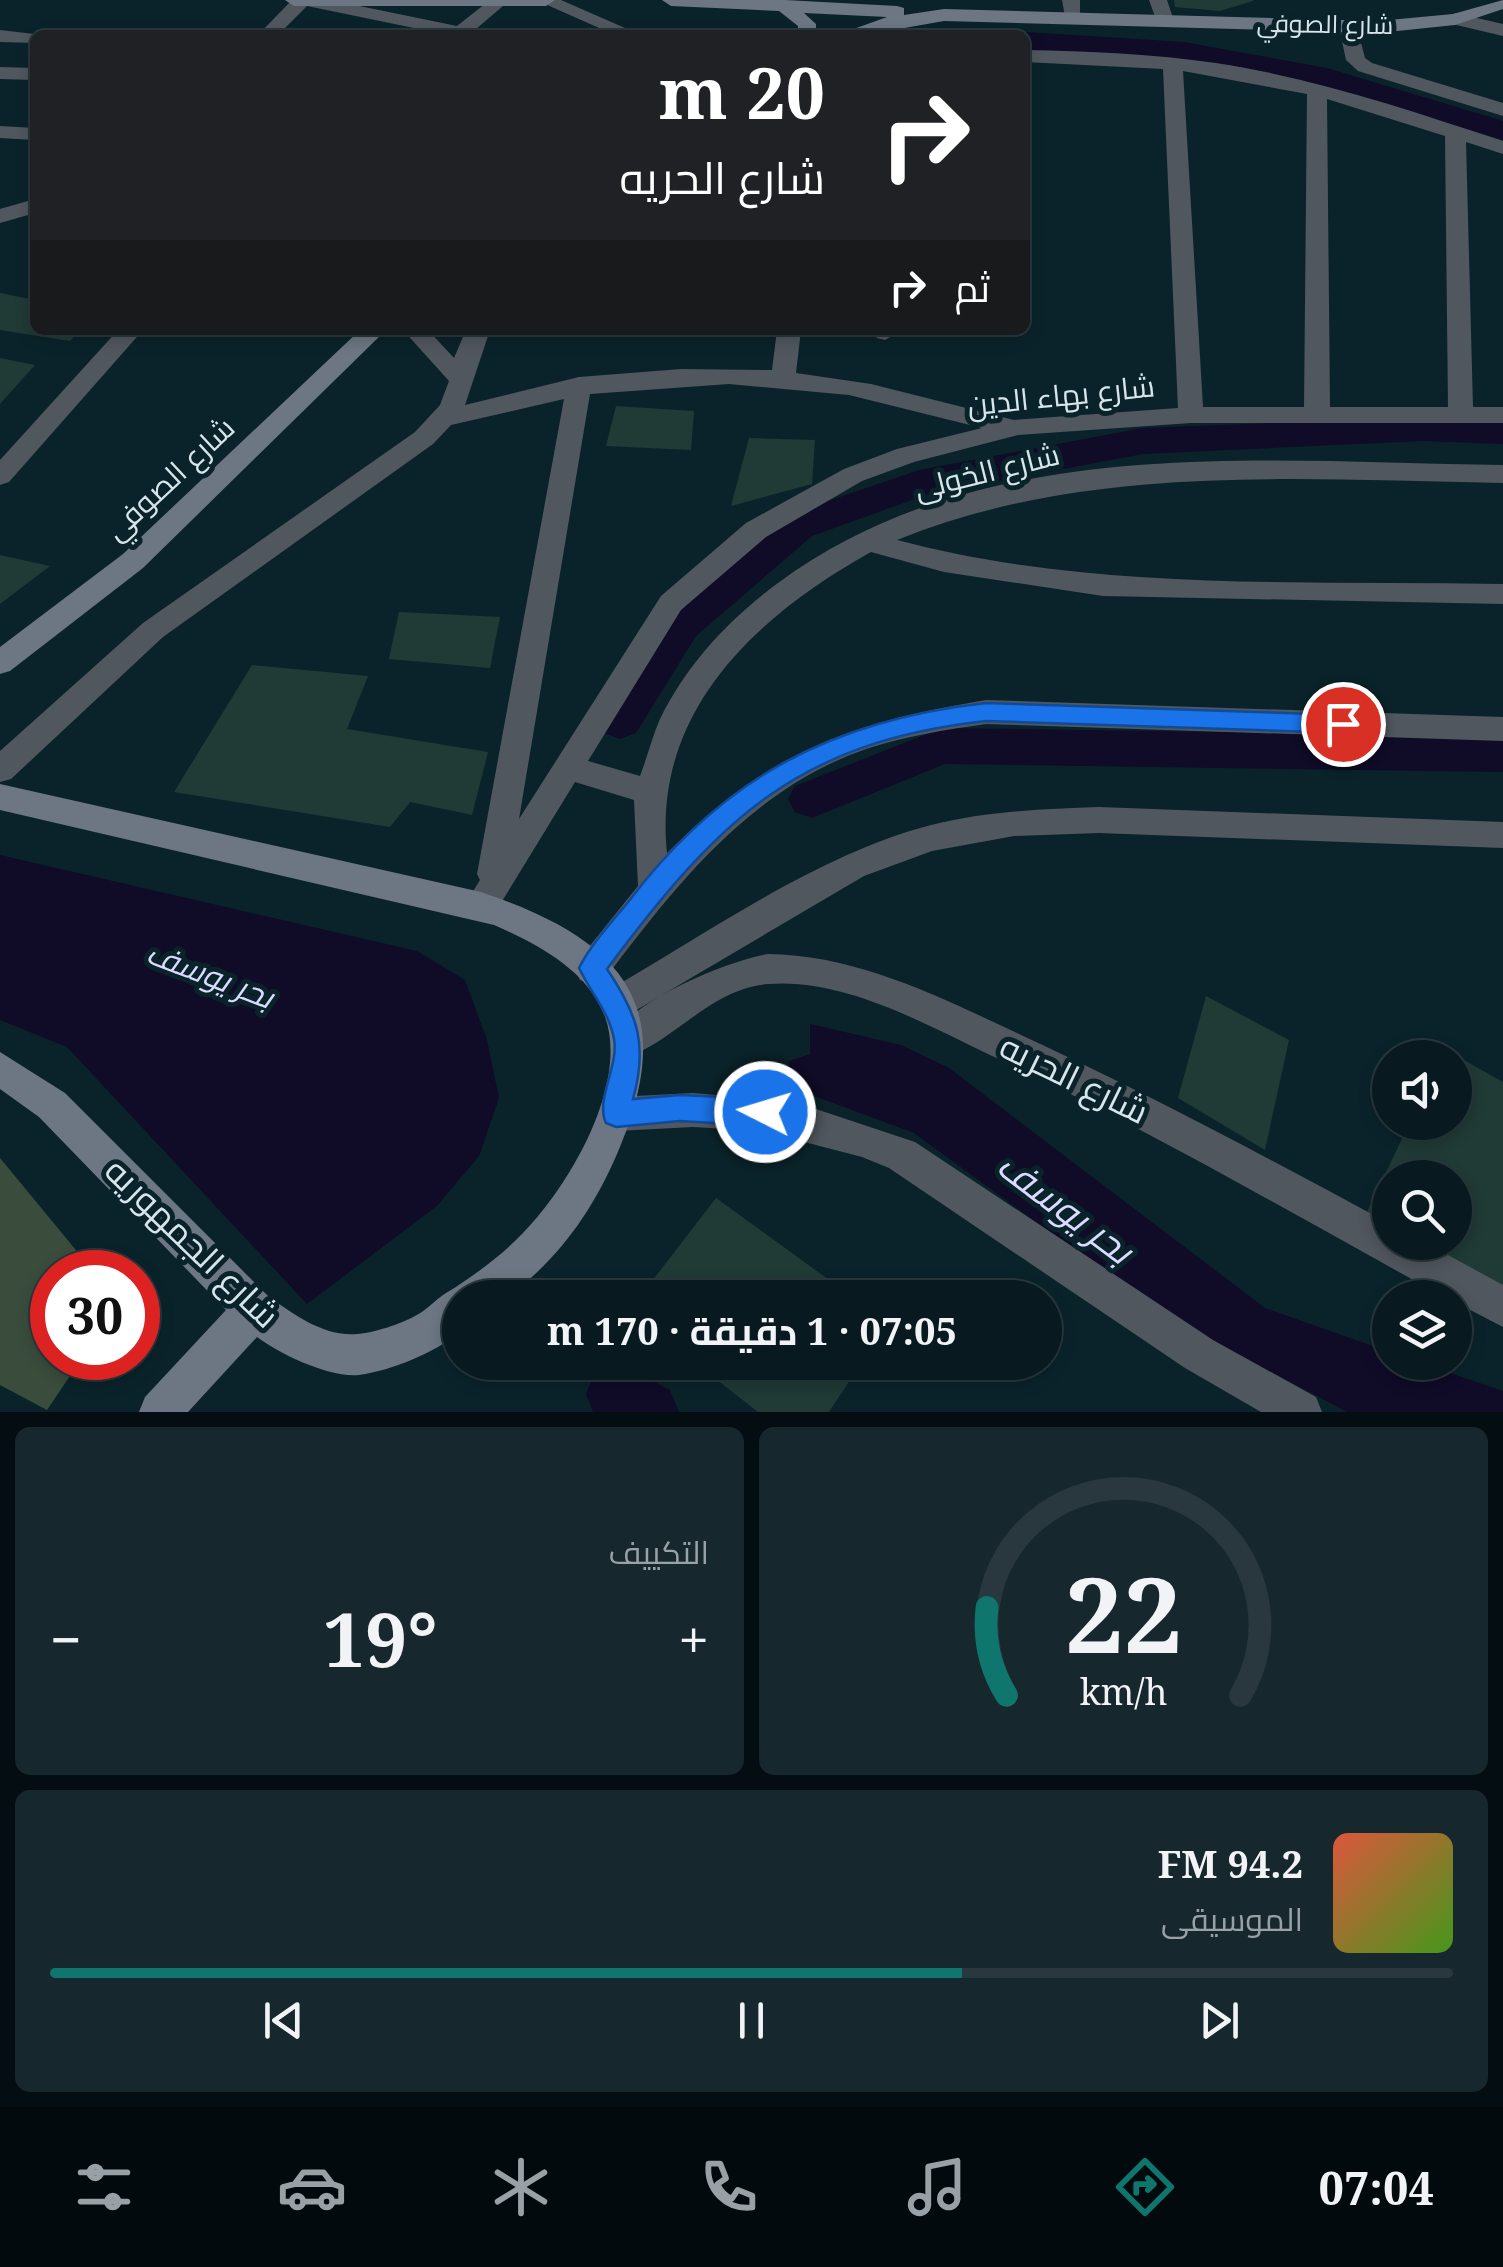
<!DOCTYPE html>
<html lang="ar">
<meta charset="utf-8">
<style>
:root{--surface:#081a20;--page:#16272d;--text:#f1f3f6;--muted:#98a1a5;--line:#29383e;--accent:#0f766e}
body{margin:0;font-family:"Noto Serif",Cairo,serif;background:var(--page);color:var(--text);direction:rtl;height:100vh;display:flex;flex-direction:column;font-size:38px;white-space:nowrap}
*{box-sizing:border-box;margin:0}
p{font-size:32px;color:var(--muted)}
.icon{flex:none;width:55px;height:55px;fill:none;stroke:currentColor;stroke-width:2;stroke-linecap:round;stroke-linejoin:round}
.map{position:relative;height:1412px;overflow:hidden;direction:ltr}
.drawer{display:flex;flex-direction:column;gap:15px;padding:15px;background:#040e12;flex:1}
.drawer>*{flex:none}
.banner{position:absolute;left:30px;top:30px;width:1000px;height:305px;border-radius:15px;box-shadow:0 5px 15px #0003,0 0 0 2px var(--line);direction:rtl;background:#202124;color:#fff;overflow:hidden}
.controls{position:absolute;left:1372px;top:1040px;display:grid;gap:20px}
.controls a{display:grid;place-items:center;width:100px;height:100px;border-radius:50%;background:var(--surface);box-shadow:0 5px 15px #0003,0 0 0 2px var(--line);font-size:50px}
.speed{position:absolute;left:30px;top:1250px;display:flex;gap:20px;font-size:50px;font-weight:700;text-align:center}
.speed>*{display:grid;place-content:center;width:130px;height:130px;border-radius:50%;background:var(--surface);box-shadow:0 5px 15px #0003,0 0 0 2px var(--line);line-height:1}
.speed .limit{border:15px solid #d22;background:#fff;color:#111}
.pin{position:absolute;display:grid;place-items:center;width:85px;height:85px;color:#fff;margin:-42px;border:5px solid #fff;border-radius:50%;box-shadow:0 2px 10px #0007}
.me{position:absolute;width:110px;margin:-55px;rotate:275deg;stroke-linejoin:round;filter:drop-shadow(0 0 8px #0008)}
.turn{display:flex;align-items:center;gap:35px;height:210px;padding:0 40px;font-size:45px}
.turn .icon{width:130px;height:130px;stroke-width:2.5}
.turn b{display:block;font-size:70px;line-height:85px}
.then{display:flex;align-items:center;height:95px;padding:0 40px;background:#0003;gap:20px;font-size:38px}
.big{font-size:75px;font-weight:700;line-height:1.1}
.drawer .tile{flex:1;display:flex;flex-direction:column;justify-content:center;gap:15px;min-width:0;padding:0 35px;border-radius:15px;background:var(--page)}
.drawer .dial{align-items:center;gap:0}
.dial svg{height:260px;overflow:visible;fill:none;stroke:var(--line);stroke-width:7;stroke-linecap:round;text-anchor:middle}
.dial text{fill:var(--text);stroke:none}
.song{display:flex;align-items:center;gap:30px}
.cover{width:120px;height:120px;border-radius:15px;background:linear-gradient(135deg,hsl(10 70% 55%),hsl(100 70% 35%))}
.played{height:10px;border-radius:5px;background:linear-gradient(90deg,var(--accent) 65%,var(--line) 65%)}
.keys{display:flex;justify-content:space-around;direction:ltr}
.heat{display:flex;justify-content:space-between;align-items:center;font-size:55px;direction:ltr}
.drawer .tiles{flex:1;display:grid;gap:15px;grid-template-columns:1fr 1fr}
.tile:last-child{grid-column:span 2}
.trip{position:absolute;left:442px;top:1280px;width:620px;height:100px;border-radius:50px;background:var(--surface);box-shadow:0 5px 15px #0003,0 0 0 2px var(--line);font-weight:700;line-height:100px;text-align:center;direction:rtl}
.tab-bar{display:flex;height:160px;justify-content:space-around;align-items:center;background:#030a0d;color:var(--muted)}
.tab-bar .icon{width:70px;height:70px}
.tab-bar .active{color:var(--accent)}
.tab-bar b{font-size:45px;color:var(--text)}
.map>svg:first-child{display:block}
.green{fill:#3a4d3d}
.water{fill:#100b27}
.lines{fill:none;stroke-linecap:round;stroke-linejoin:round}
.canal{fill:#100b27;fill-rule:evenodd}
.building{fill:#203a36}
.street{fill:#51575f;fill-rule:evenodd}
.secondary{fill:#6c7783;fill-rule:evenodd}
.route{fill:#1a73e8;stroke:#114b97;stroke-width:2.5}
.labels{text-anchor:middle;stroke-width:10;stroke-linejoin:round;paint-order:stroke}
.far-street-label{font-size:25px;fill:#d7e6ea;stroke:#0a232a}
.street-label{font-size:30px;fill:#d7e6ea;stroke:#0a232a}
.water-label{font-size:32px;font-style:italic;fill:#dbdaff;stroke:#0a232a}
.near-street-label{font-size:35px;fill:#d7e6ea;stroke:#0a232a}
.near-water-label{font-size:38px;font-style:italic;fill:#dbdaff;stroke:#0a232a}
</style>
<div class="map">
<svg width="1503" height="1412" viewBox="0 0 1503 1412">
<rect width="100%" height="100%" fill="#0a232a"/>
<path class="green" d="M 0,1158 L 94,1272 L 52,1272 L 52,1358 L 82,1358 L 47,1410 L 0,1385 Z"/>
<path class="water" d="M 0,855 L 417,951 L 465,980 L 487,1040 L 499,1098 L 479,1156 L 437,1206 L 307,1304 L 67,1047 L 0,1020 Z
M 810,1024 L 901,1045 L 949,1068 L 1265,1308 L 1390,1352 L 1390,1362 L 1421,1363 L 1503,1391 L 1503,1412 L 1347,1412 L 1162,1314 L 914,1133 L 790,1087 L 789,1061 L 810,1054 Z"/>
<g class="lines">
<path class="canal" d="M 1025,32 L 1184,42 L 1327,68 L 1503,121 L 1503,140 L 1322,85 L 1184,60 L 1025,50 L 1025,35 L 1015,35 Z
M 1422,417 L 1503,420 L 1503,444 L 1422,441 L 1143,454 L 926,495 L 812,536 L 696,636 L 636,733 L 620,739 L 604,733 L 597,721 L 666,614 L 784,516 L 919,470 L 1143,428 Z
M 942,728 L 1503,736 L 1503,772 L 945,764 L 812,818 L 795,812 L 788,799 L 795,786 Z
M 617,1363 L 670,1390 L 679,1412 L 593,1412 L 586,1394 L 595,1372 Z"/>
</g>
<path class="building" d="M 1174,0 L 1253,0 L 1253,1 L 1220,11 L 1175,7 Z
M 0,293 L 35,300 L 35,330 L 80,330 L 70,341 L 0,330 Z
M 0,358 L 35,365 L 0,404 Z
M 616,406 L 694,411 L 691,450 L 606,446 Z
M 749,438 L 815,440 L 812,484 L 731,506 Z
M 0,555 L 50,566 L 0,604 Z
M 399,612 L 500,617 L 490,668 L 389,659 Z
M 252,665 L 368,676 L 347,729 L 488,752 L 472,815 L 410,802 L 390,827 L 174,792 Z
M 1206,996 L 1289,1040 L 1265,1150 L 1178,1098 Z
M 1430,1041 L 1503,1082 L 1503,1290 L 1420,1242 L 1455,1242 L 1455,1178 L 1390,1178 L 1390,1226 L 1367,1212 L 1410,1122 L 1455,1122 L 1455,1058 L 1426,1058 Z
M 716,1198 L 854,1298 L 639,1298 Z
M 694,1362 L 862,1362 L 829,1412 L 758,1412 Z"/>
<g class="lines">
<path class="street" d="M 292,0 L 330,0 L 457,26 L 490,0 L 510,0 L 476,29 L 485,35 L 448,35 L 307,6 L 278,35 L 258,35 Z
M 536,0 L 561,0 L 641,35 L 615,35 Z
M 1062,0 L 1080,0 L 1080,22 L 1066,22 Z
M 1149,0 L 1167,0 L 1174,21 L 1172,25 L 1158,25 Z
M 1455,13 L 1503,24 L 1503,36 L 1448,23 L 1446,19 Z
M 1348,21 L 1357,27 L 1365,58 L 1372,63 L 1503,103 L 1503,116 L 1358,71 L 1346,60 L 1339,27 Z
M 0,30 L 43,35 L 35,35 L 35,43 L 0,42 Z
M 1025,50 C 1089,51 1153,54 1216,63 C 1314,78 1409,110 1503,141 L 1503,154 L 1466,142 L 1473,407 L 1503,407 L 1503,423 L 1191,423 L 1018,435 L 914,462 L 862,481 L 766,537 L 681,610 L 588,761 L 640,776 C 647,758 652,737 660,719 C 687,664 729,619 778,583 C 983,431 1263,462 1503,465 L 1503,483 C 1299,480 1090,462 897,540 C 1093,592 1302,580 1503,584 L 1503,604 L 1103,596 L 944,572 L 871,552 C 758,615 652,710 667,853 C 768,753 848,723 986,700 L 1503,717 L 1503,741 L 986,724 C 945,730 905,736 866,749 C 750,789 675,886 604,980 L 592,984 L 580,980 L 575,969 L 580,958 L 638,886 L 634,800 L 575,782 L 493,916 L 481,920 L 469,916 L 464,906 L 480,880 L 477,874 L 564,399 L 451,425 L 433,444 L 163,637 L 11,779 L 0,782 L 0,751 L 143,623 L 415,432 L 440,405 L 449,381 L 403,330 L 428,330 L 454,358 L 466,330 L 490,330 L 465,405 L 579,377 L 681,369 L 772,370 L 777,330 L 801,330 L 796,373 L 871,384 L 1014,420 L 1178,408 L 1163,69 L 1025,62 ZM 1183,71 L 1307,94 L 1304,407 L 1203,407 ZM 1327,99 L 1445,136 L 1448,407 L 1330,407 ZM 729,384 L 849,395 L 982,428 L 897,449 L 844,469 L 746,523 L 661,596 L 519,819 L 590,394 Z
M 0,67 L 35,68 L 35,80 L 0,79 Z
M 0,126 L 35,128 L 35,140 L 0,138 Z
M 35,199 L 35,213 L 0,223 L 0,209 Z
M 118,330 L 143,330 L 9,482 L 0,485 L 0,460 Z
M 873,330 L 897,330 L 897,333 L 885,340 L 877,338 Z
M 1099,807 L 1503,822 L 1503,848 L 1099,833 L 1014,836 L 932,851 L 864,876 L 628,1015 L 616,1020 L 604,1015 L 599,1004 L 604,993 C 705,935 818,854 931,825 C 986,811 1043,809 1099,807 Z
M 768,954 C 857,955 940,997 1019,1034 C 1145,1092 1268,1158 1390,1224 L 1390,1242 L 1424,1242 L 1503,1285 L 1503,1327 L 1455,1302 L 1455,1298 L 1446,1298 C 1295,1215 1146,1128 990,1055 C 923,1023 844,978 768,984 C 711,989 678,1038 628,1057 L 615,1052 L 610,1041 C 628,1002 726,961 768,954 Z
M 693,1093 L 795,1102 L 915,1142 L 1213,1340 L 1316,1397 L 1322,1412 L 1261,1412 L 1185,1368 L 889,1168 L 862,1157 L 762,1131 L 693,1127 L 616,1131 L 603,1126 L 598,1114 L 603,1102 L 616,1097 Z"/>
<path class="secondary" d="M 285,0 L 555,0 L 546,6 L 294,6 Z
M 662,0 L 785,0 L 897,6 L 904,8 L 904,15 L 944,9 L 1378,21 L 1453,14 L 1503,0 L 1503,9 L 1455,25 L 1378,33 L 944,21 L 865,35 L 837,35 L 887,17 L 804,13 L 816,24 L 816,35 L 798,35 L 798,26 L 779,11 L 671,6 Z
M 360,330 L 386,330 L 143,568 L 10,671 L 0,674 L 0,647 L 123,554 Z
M 0,784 L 481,892 C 624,940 681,1006 617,1154 C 592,1212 558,1260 506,1298 L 460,1298 L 460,1332 C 434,1353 393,1370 359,1375 C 329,1378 280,1354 257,1337 L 188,1412 L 139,1412 L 145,1397 L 226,1310 L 39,1117 L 0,1089 L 0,1052 L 65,1093 L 268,1296 C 293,1314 324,1337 357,1334 C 373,1333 401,1324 415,1316 C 426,1311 435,1300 446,1293 C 471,1278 501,1256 523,1233 C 569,1186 631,1082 604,1014 C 586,969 535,943 494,925 L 0,810 Z"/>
</g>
<path class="route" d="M 986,703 L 1343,715 L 1355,724 L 1343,733 L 986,721 C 795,742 717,822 607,969 C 638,1015 648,1045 633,1099 L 680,1095 L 765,1099 L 775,1103 L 779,1112 L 775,1122 L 765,1126 L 680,1121 L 616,1127 L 606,1123 C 595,1100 619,1066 614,1039 C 609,1012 591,993 579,968 C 591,944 612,922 629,901 C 723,777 833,720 986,703 Z"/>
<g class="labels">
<g class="far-street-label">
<text transform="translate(1325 24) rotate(1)" y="9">شارع الصوفي</text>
</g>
<g class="street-label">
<text transform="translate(1061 396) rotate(-6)" y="10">شارع بهاء الدين</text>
<text transform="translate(987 472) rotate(-14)" y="10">شارع الخولى</text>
<text transform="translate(170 479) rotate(-43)" y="10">شارع الصوفي</text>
</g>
<g class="water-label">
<text transform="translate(210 975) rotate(21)" y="11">بحر يوسف</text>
</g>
<g class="near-street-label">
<text transform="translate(1074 1079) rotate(26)" y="12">شارع الحريه</text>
<text transform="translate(192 1243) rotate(44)" y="12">شارع الجمهوريه</text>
</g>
<g class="near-water-label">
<text transform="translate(1065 1208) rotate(37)" y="13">بحر يوسف</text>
</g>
</g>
</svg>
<div class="controls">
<a><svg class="icon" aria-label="sound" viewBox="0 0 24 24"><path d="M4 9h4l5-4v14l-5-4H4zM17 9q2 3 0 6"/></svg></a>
<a><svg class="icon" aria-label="search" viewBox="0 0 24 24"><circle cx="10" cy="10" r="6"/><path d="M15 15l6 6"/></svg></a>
<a><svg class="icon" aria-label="layers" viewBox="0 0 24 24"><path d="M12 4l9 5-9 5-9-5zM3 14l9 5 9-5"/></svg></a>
</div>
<div class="speed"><div class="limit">30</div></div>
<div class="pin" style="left:1343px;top:724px;background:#d93025"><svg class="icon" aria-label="arrive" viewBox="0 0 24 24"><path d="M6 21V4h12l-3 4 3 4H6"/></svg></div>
<svg class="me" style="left:765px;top:1112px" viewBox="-20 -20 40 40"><circle r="17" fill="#1a73e8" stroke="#fff" stroke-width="3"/><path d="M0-11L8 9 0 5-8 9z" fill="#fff"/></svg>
<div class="trip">07:05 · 1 دقيقة · 170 m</div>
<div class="banner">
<div class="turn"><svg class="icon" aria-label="right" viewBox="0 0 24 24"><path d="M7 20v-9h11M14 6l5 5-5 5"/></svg><div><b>20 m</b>شارع الحريه</div></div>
<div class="then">ثم<svg class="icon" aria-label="right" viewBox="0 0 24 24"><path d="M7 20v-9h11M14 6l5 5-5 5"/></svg></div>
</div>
</div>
<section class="drawer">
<div class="tiles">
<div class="tile dial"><svg viewBox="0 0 100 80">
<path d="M14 69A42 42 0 1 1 86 69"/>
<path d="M14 69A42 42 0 0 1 8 42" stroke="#0f766e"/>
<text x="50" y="56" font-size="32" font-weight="700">22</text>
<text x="50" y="72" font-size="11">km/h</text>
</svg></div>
<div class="tile"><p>التكييف</p>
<div class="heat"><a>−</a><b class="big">19°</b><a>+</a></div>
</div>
<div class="tile">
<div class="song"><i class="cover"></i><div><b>94.2 FM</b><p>الموسيقى</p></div></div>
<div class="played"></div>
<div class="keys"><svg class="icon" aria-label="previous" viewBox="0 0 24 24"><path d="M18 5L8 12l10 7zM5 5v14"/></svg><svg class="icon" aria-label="pause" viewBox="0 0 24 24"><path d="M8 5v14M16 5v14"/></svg><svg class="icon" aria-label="next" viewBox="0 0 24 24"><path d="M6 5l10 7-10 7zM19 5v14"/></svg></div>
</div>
</div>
</section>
<nav class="tab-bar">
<b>07:04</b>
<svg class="icon active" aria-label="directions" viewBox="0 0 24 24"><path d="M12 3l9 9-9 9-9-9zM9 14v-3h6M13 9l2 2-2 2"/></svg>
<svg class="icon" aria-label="music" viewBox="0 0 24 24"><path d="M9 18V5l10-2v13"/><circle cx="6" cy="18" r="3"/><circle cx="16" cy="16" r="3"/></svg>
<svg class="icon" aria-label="phone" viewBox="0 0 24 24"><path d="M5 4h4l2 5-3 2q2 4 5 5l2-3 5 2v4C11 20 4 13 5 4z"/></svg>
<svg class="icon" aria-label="climate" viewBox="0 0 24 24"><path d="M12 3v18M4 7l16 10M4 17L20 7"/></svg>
<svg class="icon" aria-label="car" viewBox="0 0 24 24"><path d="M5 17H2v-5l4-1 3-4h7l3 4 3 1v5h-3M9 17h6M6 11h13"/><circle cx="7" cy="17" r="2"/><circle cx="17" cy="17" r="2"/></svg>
<svg class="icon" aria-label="filters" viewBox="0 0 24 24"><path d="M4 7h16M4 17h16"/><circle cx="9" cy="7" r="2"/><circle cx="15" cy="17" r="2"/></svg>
</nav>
